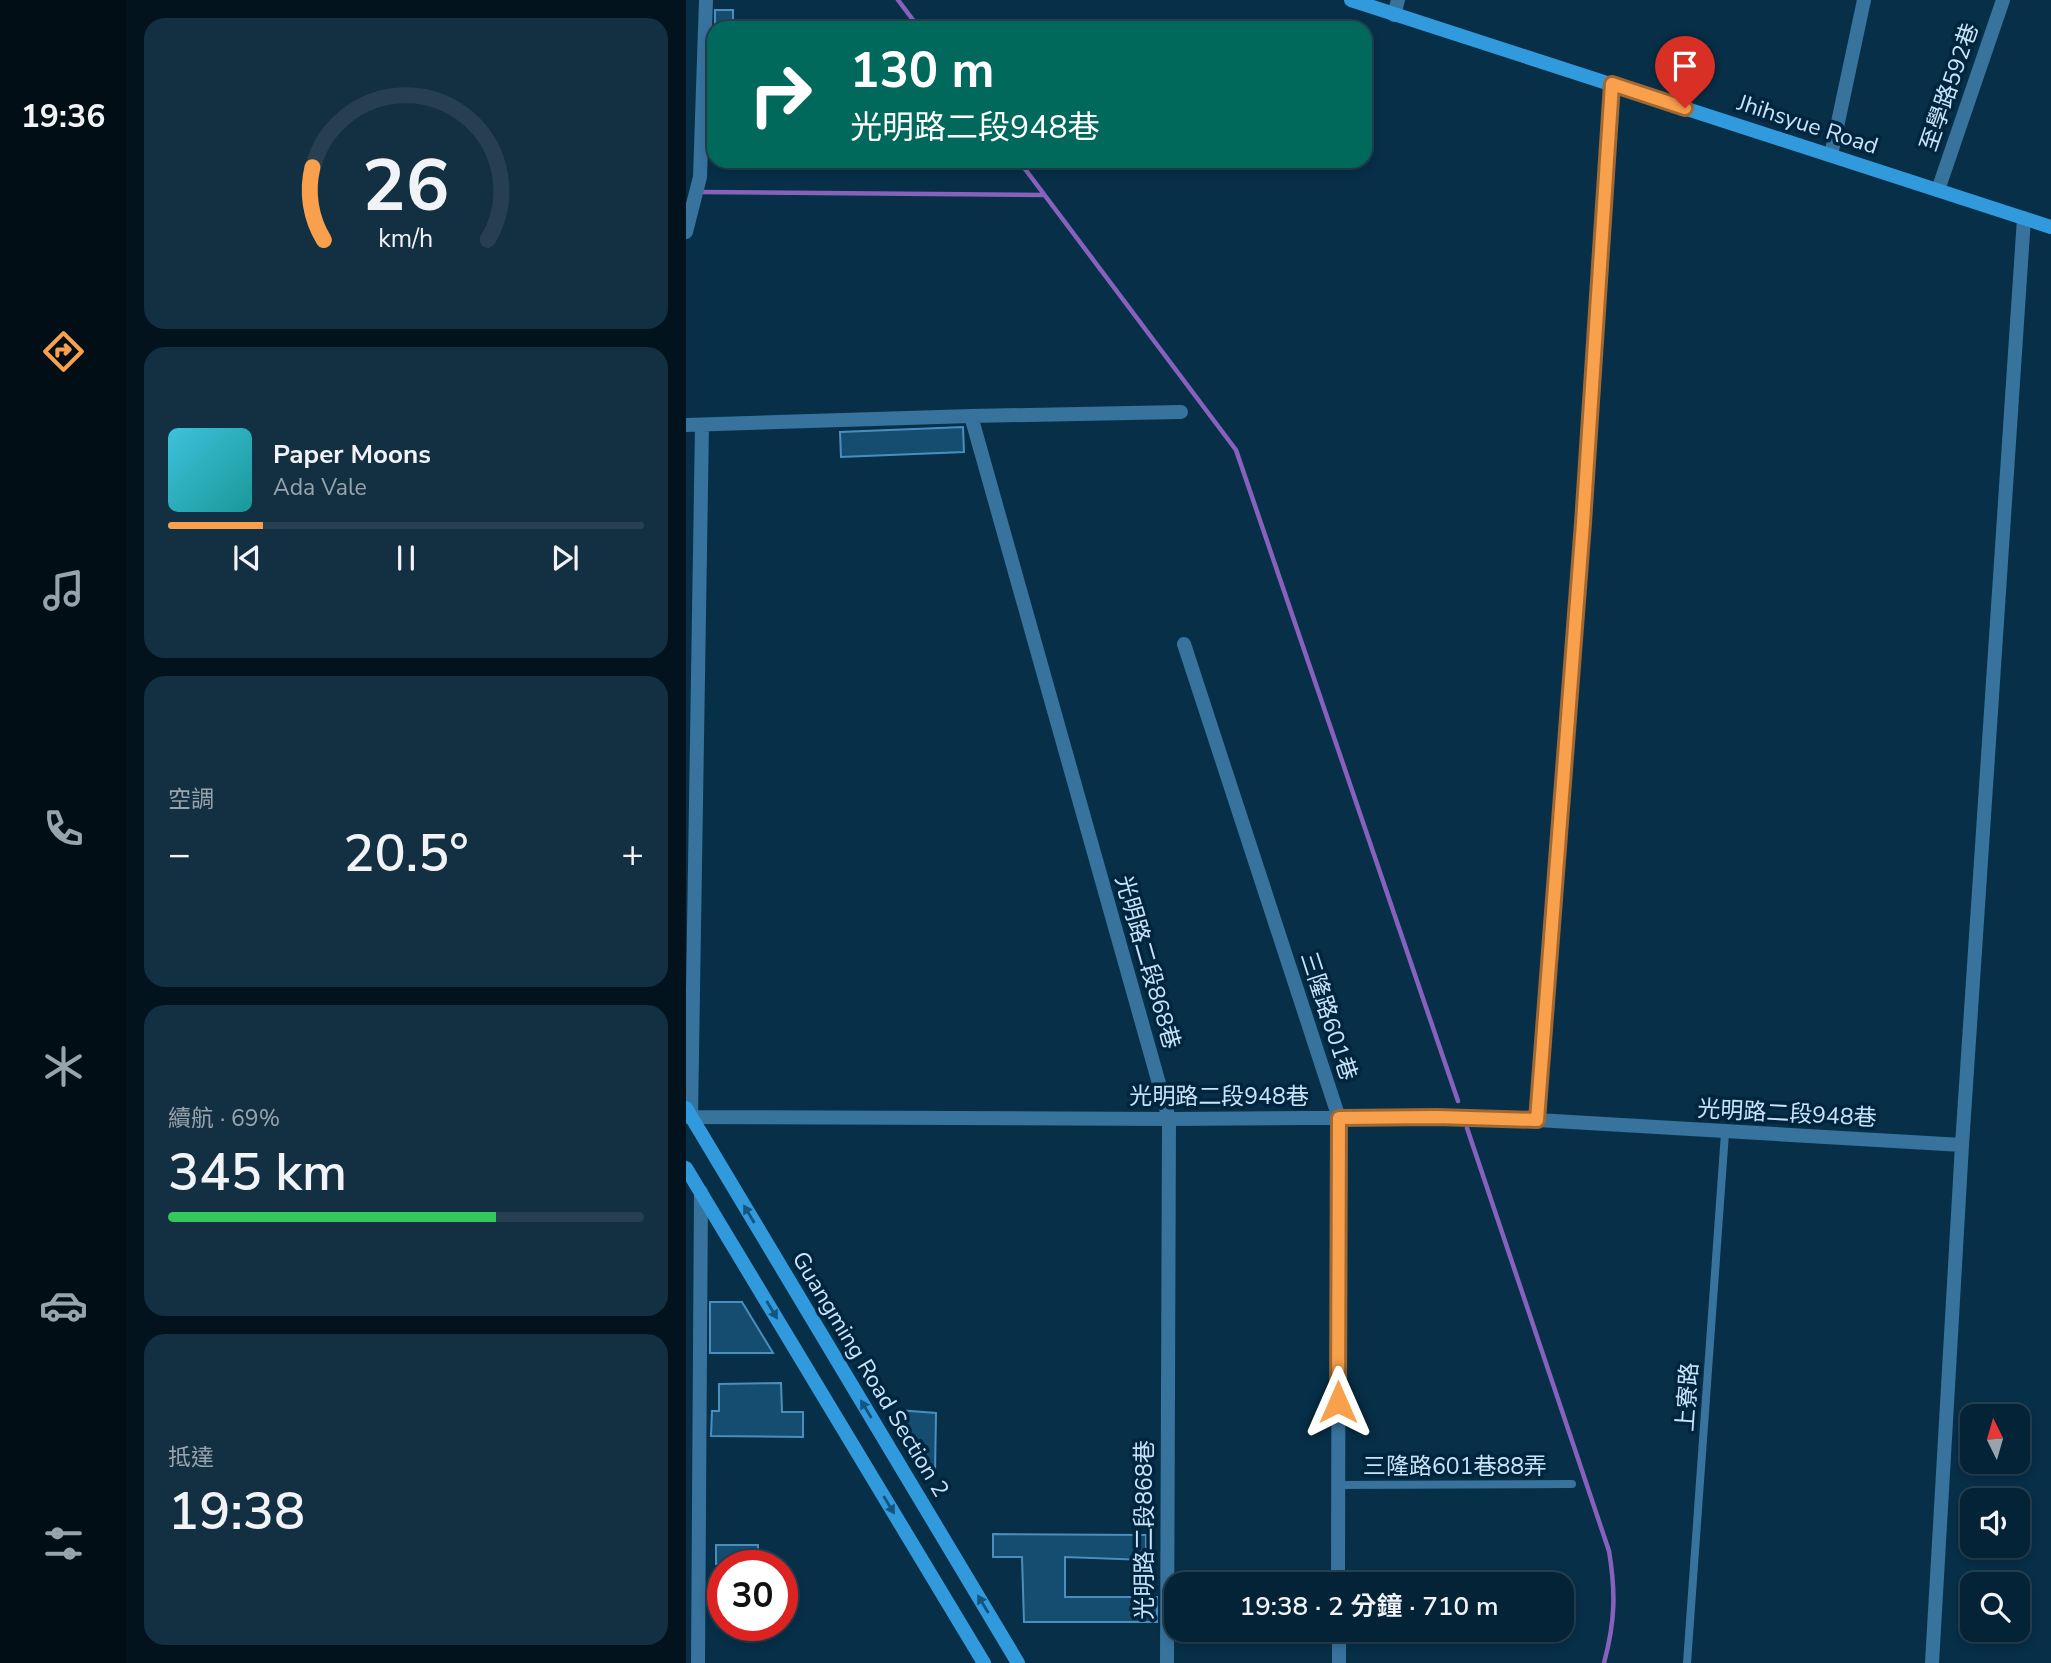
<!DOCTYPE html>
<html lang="zh-TW">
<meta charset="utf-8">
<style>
:root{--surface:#052336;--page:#132f42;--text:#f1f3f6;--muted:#97a4ad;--line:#264051;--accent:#f9a04c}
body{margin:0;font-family:"Nunito Sans","Noto Sans TC",sans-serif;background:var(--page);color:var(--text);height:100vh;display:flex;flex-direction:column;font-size:26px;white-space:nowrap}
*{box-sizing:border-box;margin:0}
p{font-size:23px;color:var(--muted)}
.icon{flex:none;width:38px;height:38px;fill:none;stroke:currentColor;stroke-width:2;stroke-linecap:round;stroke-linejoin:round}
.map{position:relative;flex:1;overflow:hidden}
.side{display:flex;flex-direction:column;gap:18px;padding:18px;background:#03131e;width:560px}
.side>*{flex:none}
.top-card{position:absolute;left:21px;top:21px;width:665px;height:147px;border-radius:21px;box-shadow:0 4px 10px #0003,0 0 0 2px var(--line);background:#00695c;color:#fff;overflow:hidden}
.needle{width:46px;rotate:355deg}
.controls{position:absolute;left:1274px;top:1404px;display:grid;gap:14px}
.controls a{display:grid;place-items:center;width:70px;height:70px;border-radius:14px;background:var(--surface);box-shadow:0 4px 10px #0003,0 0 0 2px var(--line);font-size:35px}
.speed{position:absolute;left:21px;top:1550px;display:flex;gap:14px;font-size:35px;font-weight:700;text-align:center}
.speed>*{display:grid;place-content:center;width:91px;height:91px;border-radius:50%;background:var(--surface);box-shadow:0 4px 10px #0003,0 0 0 2px var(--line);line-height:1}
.speed .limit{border:10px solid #d22;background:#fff;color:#111}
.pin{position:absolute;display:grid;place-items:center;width:60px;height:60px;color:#fff;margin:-72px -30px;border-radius:50% 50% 50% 0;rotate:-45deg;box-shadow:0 0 7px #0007}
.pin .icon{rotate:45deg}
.me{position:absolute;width:77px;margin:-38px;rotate:0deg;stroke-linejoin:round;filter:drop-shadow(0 0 5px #0008)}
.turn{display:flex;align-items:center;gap:24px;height:147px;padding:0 28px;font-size:32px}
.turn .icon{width:91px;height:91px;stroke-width:2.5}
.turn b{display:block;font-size:49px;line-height:60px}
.big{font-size:52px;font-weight:600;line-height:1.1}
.side .card{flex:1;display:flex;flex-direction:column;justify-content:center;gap:10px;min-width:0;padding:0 24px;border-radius:21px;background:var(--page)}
.side .dial{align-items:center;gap:0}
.dial svg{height:182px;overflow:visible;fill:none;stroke:var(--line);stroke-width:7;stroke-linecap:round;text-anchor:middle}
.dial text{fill:var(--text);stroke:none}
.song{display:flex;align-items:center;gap:21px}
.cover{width:84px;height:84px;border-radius:10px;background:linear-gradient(135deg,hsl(190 70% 55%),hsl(180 70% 35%))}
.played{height:7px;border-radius:4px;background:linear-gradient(90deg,var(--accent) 20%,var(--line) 20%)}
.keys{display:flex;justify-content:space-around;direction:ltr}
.heat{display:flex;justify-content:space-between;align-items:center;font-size:38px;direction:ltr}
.charge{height:10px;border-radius:5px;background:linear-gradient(90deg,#34c759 69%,var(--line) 0)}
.trip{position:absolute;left:478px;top:1572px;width:410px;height:70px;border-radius:21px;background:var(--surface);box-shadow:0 4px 10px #0003,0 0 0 2px var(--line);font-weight:600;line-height:70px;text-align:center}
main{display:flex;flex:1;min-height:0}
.dock{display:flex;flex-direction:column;width:126px;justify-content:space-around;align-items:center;background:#020e16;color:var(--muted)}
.dock .icon{width:49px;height:49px}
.dock .on{color:var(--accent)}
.dock b{font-size:32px;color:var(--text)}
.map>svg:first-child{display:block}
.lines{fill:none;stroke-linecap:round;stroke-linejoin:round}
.stream{stroke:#8761bc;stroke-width:4.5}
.building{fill:#154d71;stroke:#488fc0;stroke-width:2}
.lane{stroke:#38739d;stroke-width:8}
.street{stroke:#38739d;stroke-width:14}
.secondary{stroke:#319add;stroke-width:14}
.oneway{fill:#14547e}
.route-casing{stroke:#a26831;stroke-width:18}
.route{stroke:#f9a04c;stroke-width:12}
.labels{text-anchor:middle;stroke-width:7;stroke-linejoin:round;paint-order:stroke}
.street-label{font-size:23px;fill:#c9e4f9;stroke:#00253e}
</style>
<main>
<nav class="dock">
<b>19:36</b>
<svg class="icon on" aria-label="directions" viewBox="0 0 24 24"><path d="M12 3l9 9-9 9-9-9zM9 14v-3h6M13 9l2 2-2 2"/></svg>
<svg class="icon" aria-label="music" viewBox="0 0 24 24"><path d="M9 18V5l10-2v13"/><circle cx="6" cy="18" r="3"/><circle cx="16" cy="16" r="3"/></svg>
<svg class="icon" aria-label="phone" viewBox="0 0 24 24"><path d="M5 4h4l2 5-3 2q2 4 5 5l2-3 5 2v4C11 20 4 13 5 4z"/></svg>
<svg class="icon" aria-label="climate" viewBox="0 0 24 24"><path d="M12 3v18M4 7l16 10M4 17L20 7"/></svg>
<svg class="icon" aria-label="car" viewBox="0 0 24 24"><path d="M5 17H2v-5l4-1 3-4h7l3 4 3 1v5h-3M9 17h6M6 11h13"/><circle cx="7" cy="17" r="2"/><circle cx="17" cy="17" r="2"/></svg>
<svg class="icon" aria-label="filters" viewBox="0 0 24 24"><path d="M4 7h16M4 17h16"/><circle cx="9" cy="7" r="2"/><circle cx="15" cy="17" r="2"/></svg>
</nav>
<section class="side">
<div class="card dial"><svg viewBox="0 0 100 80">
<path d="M14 69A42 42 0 1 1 86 69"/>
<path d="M14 69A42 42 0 0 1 9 37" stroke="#f9a04c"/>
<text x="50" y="56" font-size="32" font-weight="700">26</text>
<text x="50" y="72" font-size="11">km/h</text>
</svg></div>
<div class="card">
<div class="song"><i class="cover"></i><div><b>Paper Moons</b><p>Ada Vale</p></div></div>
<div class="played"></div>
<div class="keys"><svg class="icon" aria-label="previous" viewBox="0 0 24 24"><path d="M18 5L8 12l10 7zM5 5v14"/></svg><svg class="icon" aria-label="pause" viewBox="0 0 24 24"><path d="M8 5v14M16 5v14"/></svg><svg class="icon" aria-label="next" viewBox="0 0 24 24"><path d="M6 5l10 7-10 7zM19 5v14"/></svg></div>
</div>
<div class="card"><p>空調</p>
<div class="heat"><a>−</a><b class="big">20.5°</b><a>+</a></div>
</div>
<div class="card"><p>續航 · 69%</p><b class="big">345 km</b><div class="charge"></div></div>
<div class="card"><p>抵達</p><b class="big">19:38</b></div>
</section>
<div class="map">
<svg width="1365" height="1663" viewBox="0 0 1365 1663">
<rect width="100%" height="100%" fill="#072f48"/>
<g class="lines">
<path class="stream" d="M 212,0 L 233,28
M 333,161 L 550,450 L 772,1101
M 15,192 L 358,195
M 781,1128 L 923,1551 C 930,1593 929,1622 918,1663"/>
</g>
<path class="building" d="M 29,10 L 47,10 L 47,27 L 29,27 Z
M 277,427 L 278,452 L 155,457 L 154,432 Z
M 24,1302 L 56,1302 L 87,1353 L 24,1353 Z
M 95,1383 L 96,1412 L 117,1412 L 117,1437 L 25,1436 L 26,1411 L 33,1411 L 33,1384 Z
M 211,1410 L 250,1413 L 249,1474 L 239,1474 L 210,1428 Z
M 307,1534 L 460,1535 L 460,1560 L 379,1557 L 379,1597 L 471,1597 L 471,1622 L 338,1622 L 336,1557 L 307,1557 Z
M 30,1545 L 72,1545 L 72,1564 L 30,1564 Z"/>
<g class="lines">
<path class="lane" d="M 652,1485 L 886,1484
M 1001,1663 L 1039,1133"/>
<path class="street" d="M 708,15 L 712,0
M 1145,155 L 1178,0
M 1252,190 L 1317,0
M 0,232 L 14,177 L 20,0
M 285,416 L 483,1119 L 481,1663
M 0,425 L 285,416 L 495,412
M 498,644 L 653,1118 L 652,1584
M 0,1117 L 483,1119 L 751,1117 L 851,1120 L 1276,1145
M 5,1117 L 16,425
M 851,1120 L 905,415 L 926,84
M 653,1629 L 653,1663
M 12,1663 L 15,1192
M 1246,1663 L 1276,1145 L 1338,218"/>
<path class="secondary" d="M 665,0 L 1365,227
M 0,1108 L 332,1663
M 0,1168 L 298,1663"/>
</g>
<defs><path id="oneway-solid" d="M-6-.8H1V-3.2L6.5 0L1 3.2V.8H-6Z" transform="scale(1.75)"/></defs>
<g class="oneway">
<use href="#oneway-solid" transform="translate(63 1214) rotate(-121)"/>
<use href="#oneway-solid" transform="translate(86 1310) rotate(59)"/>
<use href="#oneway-solid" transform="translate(180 1409) rotate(-121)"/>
<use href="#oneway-solid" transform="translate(203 1505) rotate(59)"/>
<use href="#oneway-solid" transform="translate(297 1604) rotate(-121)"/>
</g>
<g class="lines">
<defs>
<path id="route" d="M 652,1402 L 653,1118 L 751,1117 L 851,1120 L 897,523 L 926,84 L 999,108"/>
</defs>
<use href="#route" class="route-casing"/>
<use href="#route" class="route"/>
</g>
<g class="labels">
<g class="street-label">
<text transform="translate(1263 87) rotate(-71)" y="8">至學路592巷</text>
<text transform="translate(1122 124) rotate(18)" y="8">Jhihsyue Road</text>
<text transform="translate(462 962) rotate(74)" y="8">光明路二段868巷</text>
<text transform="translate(643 1016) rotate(72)" y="8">三隆路601巷</text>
<text x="533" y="1104">光明路二段948巷</text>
<text transform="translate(1101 1113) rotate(3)" y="8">光明路二段948巷</text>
<text transform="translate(185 1374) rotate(59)" y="8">Guangming Road Section 2</text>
<text transform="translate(1001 1397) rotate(-86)" y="8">上寮路</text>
<text x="769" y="1474">三隆路601巷88弄</text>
<text transform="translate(458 1530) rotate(-90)" y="8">光明路二段868巷</text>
</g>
</g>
</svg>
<div class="controls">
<a><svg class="needle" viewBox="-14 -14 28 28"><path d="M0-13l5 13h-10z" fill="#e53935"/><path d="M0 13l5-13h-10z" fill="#97a4ad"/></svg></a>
<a><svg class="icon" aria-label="sound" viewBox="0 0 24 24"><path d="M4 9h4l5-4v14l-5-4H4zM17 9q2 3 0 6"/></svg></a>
<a><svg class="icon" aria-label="search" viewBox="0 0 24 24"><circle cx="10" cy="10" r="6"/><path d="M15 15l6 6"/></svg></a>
</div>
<div class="speed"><div class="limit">30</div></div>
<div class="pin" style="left:999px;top:108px;background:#d93025"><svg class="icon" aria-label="arrive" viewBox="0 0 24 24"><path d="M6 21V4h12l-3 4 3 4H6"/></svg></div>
<svg class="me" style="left:652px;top:1402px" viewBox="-20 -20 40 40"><path d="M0-17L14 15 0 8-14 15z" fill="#f9a04c" stroke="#fff" stroke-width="4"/></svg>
<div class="trip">19:38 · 2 分鐘 · 710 m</div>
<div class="top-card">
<div class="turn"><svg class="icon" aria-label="right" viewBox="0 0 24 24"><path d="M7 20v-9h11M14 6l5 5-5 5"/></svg><div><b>130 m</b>光明路二段948巷</div></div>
</div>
</div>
</main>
